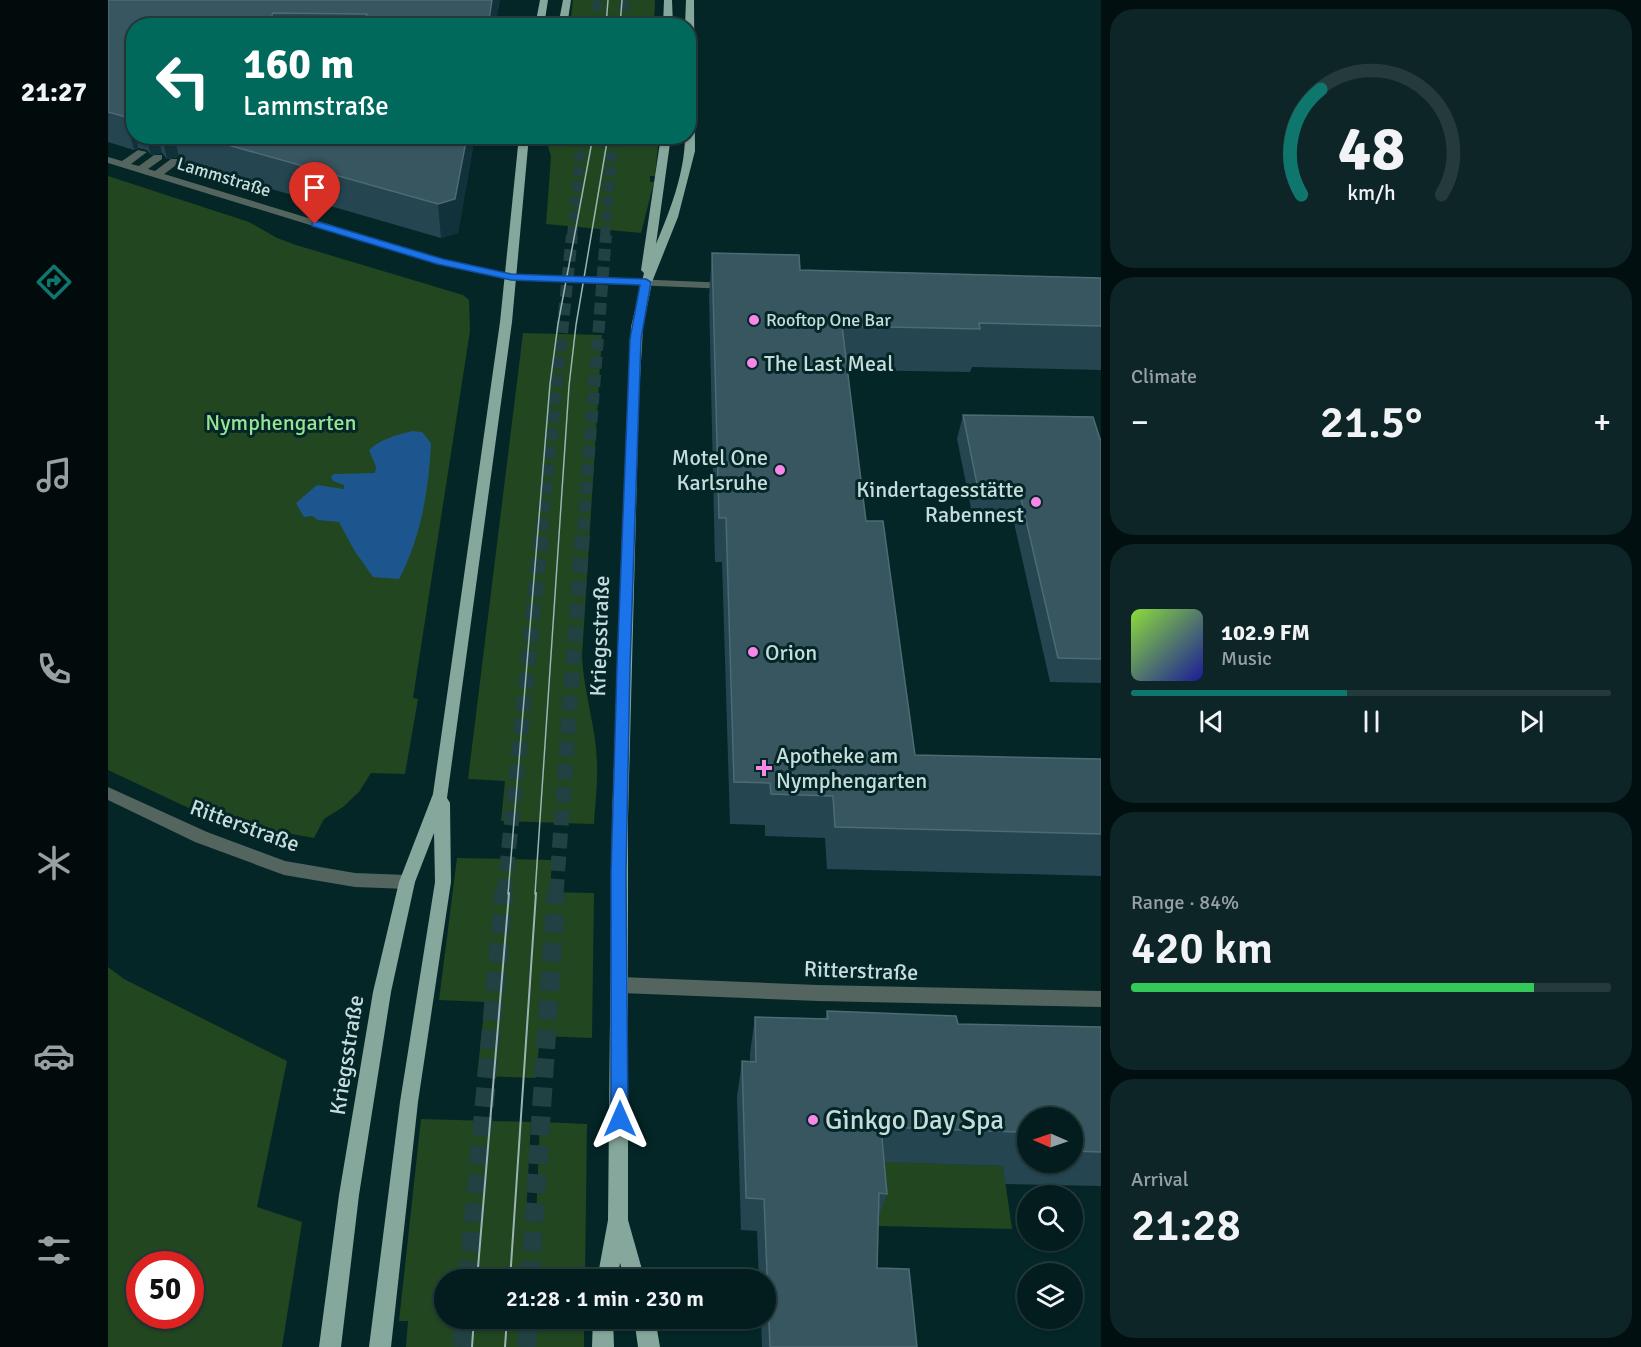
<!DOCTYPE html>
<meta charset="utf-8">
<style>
:root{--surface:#031c1d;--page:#0d2526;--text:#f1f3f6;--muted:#97a1a4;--line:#243a3b;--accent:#0f766e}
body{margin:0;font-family:Signika,sans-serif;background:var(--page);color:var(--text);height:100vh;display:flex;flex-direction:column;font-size:22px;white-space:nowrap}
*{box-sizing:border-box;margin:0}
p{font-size:20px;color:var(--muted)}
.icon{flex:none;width:33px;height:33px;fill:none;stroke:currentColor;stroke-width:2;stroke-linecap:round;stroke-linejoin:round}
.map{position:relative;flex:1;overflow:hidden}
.panel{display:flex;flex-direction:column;gap:9px;padding:9px;background:#020f10;width:540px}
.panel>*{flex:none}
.top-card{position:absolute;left:18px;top:18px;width:570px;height:126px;border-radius:24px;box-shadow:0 2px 4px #0004,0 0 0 2px var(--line);background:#00695c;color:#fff;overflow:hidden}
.needle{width:39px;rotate:272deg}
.tools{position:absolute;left:909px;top:1107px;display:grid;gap:12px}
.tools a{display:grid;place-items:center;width:66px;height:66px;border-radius:50%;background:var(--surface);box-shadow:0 2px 4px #0004,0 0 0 2px var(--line);font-size:30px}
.speed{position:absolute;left:18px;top:1251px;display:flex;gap:12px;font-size:30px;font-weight:700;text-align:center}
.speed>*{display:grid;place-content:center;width:78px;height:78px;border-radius:50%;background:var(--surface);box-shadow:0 2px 4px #0004,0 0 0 2px var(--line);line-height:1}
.speed .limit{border:9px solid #d22;background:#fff;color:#111}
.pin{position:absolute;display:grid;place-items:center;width:51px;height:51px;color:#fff;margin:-62px -26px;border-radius:50% 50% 50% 0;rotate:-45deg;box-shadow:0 0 6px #0007}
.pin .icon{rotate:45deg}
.me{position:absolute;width:66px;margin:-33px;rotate:0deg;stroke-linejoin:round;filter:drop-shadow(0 0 4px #0008)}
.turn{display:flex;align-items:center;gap:21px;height:126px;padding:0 18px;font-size:27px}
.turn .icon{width:78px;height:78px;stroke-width:2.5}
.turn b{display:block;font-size:42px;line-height:51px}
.big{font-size:45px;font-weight:600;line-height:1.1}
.panel .card{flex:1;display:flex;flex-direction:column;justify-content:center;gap:9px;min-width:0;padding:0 21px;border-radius:24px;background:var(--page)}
.panel .dial{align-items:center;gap:0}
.dial svg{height:156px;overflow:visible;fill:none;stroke:var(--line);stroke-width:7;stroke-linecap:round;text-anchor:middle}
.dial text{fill:var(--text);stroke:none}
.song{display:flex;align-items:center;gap:18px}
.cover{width:72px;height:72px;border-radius:9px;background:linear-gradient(135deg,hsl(90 70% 55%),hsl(240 70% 35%))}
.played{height:6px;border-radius:3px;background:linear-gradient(90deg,var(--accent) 45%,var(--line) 45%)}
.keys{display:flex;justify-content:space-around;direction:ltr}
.heat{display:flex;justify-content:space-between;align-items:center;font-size:33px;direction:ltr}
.charge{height:9px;border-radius:4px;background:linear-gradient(90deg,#34c759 84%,var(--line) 0)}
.trip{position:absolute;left:326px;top:1269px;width:342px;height:60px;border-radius:30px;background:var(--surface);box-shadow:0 2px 4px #0004,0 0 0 2px var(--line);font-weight:600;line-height:60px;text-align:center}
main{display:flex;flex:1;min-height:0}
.dock{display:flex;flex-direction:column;width:108px;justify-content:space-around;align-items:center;background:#010b0c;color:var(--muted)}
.dock .icon{width:42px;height:42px}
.dock .on{color:var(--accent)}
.dock b{font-size:27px;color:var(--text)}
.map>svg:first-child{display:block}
.green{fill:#214620;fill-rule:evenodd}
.water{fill:#1d568e}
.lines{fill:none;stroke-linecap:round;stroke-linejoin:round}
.major-tunnel-far3{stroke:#214142;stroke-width:10;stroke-dasharray:10 5;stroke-linecap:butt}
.major-tunnel-far2{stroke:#214142;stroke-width:12;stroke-dasharray:12 6;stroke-linecap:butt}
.major-tunnel-far1{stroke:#214142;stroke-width:15;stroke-dasharray:15 8;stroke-linecap:butt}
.major-tunnel{stroke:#214142;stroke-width:19;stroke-dasharray:19 10;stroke-linecap:butt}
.minor{fill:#54645e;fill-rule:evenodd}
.major{fill:#86a79b;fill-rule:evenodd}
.tram-far1{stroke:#9bb4b4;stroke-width:1.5}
.tram{stroke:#9bb4b4;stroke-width:2}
.wall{fill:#254551;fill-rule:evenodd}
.shaded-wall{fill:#11323a}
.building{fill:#375660;stroke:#4d6b73;stroke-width:1.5}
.route{fill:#1a73e8;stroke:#114b97;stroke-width:1.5}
.poi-dot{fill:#f987e9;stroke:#042627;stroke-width:2}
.labels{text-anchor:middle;stroke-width:6;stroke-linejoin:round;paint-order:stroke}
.far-street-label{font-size:18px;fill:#c7dddd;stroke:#042627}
.far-poi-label{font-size:18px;fill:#c7dddd;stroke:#042627;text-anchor:start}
.poi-label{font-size:22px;fill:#c7dddd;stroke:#042627;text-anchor:start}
.park-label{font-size:22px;fill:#95e592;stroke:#042627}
.street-label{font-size:22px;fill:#c7dddd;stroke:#042627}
.near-poi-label{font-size:27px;fill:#c7dddd;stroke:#042627;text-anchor:start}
</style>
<main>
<nav class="dock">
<b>21:27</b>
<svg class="icon on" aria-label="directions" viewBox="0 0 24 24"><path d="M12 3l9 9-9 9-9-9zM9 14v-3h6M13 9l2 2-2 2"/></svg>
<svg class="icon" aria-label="music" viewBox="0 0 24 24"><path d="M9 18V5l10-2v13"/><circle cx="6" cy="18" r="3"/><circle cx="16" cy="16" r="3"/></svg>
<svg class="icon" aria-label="phone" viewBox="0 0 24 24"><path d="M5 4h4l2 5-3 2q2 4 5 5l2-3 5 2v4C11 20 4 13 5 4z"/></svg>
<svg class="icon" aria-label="climate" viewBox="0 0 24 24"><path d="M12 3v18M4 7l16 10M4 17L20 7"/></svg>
<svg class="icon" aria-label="car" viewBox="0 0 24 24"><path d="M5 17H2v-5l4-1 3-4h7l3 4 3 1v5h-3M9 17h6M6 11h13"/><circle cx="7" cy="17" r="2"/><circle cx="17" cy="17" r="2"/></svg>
<svg class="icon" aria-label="filters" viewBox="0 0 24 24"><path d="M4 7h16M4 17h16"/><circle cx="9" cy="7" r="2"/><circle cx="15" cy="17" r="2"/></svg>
</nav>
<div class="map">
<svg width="993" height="1347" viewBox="0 0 993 1347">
<rect width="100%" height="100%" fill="#042627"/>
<path class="green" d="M 465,0 L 547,0 L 546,25 L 462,25 Z
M 437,137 L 551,137 L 547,176 L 542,176 L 542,182 L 546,182 L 533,233 L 438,224 L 443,156 Z
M 0,176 L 141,222 L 169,238 L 188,245 L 355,295 L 361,300 L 362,331 L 305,698 L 310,699 L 297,774 L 263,773 L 251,792 L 235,807 L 216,819 L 206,838 L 145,827 L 89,812 L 0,770 Z
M 415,333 L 494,335 L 474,657 C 476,693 488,727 489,763 C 490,783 487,804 486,824 L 393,821 L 397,781 L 360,779 Z
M 349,858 L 444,860 L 442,892 L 486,893 L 484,1038 L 432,1036 L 428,1078 L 369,1076 L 377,1002 L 331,1000 Z
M 0,967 L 16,979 L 179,1061 L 149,1207 L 194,1222 L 174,1347 L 0,1347 ZM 82,1264 L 82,1316 L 32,1316 L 32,1264 Z
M 313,1119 L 423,1122 L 418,1216 L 428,1217 L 432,1122 L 479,1124 L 477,1279 L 336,1280 L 336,1318 L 476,1319 L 476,1347 L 298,1347 L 300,1321 L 291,1321 Z
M 762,1161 L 895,1166 L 904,1229 L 768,1226 Z"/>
<path class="water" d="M 304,431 L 314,432 L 323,443 C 321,489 313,538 291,579 L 265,577 L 246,550 L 231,522 L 210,520 L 204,516 L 196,517 L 188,503 L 209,485 L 236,489 L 236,485 L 225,481 L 223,477 L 226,474 L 267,473 L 268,467 L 261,450 C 272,439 289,435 304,431 Z"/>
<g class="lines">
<path class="major-tunnel-far3" d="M 487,26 L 490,0
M 515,26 L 517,0
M 464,236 L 474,136
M 497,236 L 505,136"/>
<path class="major-tunnel-far2" d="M 434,530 L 464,235
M 475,530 L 498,235"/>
<path class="major-tunnel-far1" d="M 396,894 L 434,528
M 448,894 L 475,528"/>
<path class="major-tunnel" d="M 360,1280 L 396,893
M 422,1280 L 448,893
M 354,1347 L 356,1318
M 419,1347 L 420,1318"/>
<path class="minor" d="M 30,150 L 39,152 L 23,164 L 31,166 L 46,155 L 54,155 L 54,159 L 40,169 L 47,171 L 63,159 L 71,159 L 71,163 L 56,174 L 335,259 L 403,274 L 621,283 L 627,286 L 621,289 L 403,280 L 329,264 L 0,163 L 0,157 L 14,161 Z
M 0,787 L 99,832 L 177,861 L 247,873 L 299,875 L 305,877 L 307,882 L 305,887 L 299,889 L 247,887 L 176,875 L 87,842 L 0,800 Z
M 513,977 L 710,985 L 993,991 L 993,1007 L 710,1001 L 513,993 L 507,991 L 504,985 L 507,979 Z"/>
<path class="major" d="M 432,0 L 440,0 L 436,26 L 427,26 Z
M 455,0 L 463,0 L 459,26 L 450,26 Z
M 556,0 L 564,0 L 565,26 L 555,26 Z
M 578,0 L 586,0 L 587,151 L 570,217 L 544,282 L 535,327 L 531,396 L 520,818 L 520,1220 L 537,1280 L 517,1280 L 512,1263 L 509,1280 L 489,1280 L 500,1220 L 504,818 L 523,327 L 536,273 L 533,270 L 553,136 L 563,136 L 548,244 C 562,211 577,172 577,136 L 580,136 L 580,26 L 577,26 Z
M 411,136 L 421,136 L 404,322 L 339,798 L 342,803 L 343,882 L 310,1102 L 283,1347 L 261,1347 L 292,1102 L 327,882 L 326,833 L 307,882 L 283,992 L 251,1195 L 233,1347 L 211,1347 L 231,1195 L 265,992 L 291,882 L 325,794 L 392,322 Z
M 485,1318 L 505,1318 L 506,1347 L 484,1347 Z
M 526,1318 L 547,1318 L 552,1347 L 530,1347 Z"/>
<path class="tram-far1" d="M 498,26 L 500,0
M 512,26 L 514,0
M 400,894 L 442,384 L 450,324 L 485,136
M 427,894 L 461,386 L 468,325 L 500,136"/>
<path class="tram" d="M 369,1280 L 401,893
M 402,1280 L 428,893
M 364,1347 L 366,1318
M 397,1347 L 399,1318"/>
</g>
<path class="wall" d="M 0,0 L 392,0 L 387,26 L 26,26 L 26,136 L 367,136 L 350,233 L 333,238 L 73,163 L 71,157 L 59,159 L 54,153 L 43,155 L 39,150 L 30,148 L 26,150 L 0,142 Z
M 604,253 L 692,270 L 993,278 L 993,370 L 864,367 L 862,372 L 739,370 L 758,521 L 807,755 L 993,759 L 993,876 L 719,869 L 717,838 L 657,836 L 657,825 L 622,824 L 614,562 L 607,562 L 601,296 Z
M 855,415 L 993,442 L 993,683 L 942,682 L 904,514 L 864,513 L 849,439 Z
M 719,1011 L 850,1024 L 993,1027 L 993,1186 L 897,1184 L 895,1166 L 776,1162 L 779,1194 L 770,1218 L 769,1268 L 809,1347 L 654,1347 L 653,1318 L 657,1318 L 657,1280 L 651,1280 L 649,1231 L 633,1230 L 629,1097 L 634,1061 L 642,1062 L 642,1053 L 647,1017 L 717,1019 ZM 920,1118 L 964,1118 L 964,1162 L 920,1162 Z"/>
<path class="shaded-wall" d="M 384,0 L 392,0 L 387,26 L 380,26 Z
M 165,13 L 168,26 L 160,26 Z
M 22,115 L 26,128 L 26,136 L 28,136 L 30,148 L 26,150 L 18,117 Z
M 38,136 L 50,136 L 54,153 L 43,155 Z
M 54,136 L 66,136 L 71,157 L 59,159 Z
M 359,136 L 367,136 L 350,233 L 333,238 L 330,204 Z"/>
<path class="building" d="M 0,0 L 384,0 L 380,26 L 255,26 L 259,14 L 165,13 L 160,26 L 26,26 L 26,116 L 22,115 L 18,117 L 0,112 Z
M 88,136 L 359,136 L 347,199 L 330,204 Z
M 604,253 L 691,255 L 692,270 L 993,278 L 993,326 L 871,323 L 872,329 L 734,326 L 758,521 L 775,521 L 807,755 L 993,759 L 993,834 L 727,827 L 725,796 L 663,794 L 662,783 L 626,782 L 618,518 L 611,518 Z
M 855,415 L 985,417 L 993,442 L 993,659 L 950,658 L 911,490 L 870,489 Z
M 719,1011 L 848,1016 L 850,1024 L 993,1027 L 993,1152 L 964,1151 L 964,1118 L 920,1118 L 920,1150 L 914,1150 L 911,1132 L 773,1127 L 779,1194 L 771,1193 L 769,1268 L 801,1269 L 809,1347 L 662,1347 L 656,1199 L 638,1198 L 634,1061 L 648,1062 L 647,1017 L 720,1019 Z"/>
<path class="route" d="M 204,222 L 211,222 L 335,259 L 403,274 L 538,279 L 543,282 L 533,339 L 522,666 L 518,873 L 520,1119 L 518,1125 L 512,1127 L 505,1125 L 503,1119 L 503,873 L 509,666 L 522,339 L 532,285 L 403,280 L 329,264 L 204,226 Z"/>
<g class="poi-dot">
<circle cx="646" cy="320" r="6"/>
<circle cx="644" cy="363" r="6"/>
<circle cx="672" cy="470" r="6"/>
<circle cx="928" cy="502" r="6"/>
<circle cx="645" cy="652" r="6"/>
<path d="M653 759h6v6h6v6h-6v6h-6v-6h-6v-6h6z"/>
<circle cx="705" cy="1120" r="6"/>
</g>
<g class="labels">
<g class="far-street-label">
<text transform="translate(116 177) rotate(17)" y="6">Lammstraße</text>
</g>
<g class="far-poi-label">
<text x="658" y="326">Rooftop One Bar</text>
</g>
<g class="poi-label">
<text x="656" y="371">The Last Meal</text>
<text x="660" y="465" text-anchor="end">Motel One<tspan x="660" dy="25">Karlsruhe</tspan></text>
<text x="916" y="497" text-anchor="end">Kindertagesstätte<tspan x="916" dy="25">Rabennest</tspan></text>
<text x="657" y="660">Orion</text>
<text x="668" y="763">Apotheke am<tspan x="668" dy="25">Nymphengarten</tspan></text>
</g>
<g class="park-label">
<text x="173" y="430">Nymphengarten</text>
</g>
<g class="street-label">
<text transform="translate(491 636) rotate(-88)" y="8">Kriegsstraße</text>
<text transform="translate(137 825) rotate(20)" y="8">Ritterstraße</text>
<text transform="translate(753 970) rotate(2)" y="8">Ritterstraße</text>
<text transform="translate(238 1055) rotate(-81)" y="8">Kriegsstraße</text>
</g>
<g class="near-poi-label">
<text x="717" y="1129">Ginkgo Day Spa</text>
</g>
</g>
</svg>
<div class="tools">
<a><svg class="needle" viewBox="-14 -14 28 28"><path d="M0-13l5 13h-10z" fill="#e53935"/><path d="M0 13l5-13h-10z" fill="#97a1a4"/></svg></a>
<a><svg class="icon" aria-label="search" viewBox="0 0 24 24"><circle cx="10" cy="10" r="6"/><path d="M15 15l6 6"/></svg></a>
<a><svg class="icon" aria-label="layers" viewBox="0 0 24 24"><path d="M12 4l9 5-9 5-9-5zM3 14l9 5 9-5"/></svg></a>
</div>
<div class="speed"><div class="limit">50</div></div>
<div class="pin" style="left:207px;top:224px;background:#d93025"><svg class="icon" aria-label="arrive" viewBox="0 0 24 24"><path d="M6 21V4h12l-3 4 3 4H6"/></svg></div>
<svg class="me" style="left:512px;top:1119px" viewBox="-20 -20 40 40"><path d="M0-17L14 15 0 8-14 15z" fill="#1a73e8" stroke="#fff" stroke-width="4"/></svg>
<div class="trip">21:28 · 1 min · 230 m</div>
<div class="top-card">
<div class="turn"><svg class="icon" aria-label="left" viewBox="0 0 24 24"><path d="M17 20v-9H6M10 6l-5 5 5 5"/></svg><div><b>160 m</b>Lammstraße</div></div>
</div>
</div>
<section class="panel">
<div class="card dial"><svg viewBox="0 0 100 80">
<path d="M14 69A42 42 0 1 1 86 69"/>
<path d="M14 69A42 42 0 0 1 24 15" stroke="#0f766e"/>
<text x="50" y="56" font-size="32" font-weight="700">48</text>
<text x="50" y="72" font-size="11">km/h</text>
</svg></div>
<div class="card"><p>Climate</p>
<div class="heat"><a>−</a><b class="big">21.5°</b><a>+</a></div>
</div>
<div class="card">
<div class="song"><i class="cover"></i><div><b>102.9 FM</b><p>Music</p></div></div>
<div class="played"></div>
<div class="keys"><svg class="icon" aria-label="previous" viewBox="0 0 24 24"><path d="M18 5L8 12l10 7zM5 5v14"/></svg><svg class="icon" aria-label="pause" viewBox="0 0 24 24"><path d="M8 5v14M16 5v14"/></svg><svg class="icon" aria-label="next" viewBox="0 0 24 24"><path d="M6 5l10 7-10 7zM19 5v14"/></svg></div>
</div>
<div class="card"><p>Range · 84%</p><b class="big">420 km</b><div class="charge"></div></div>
<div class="card"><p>Arrival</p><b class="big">21:28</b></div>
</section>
</main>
